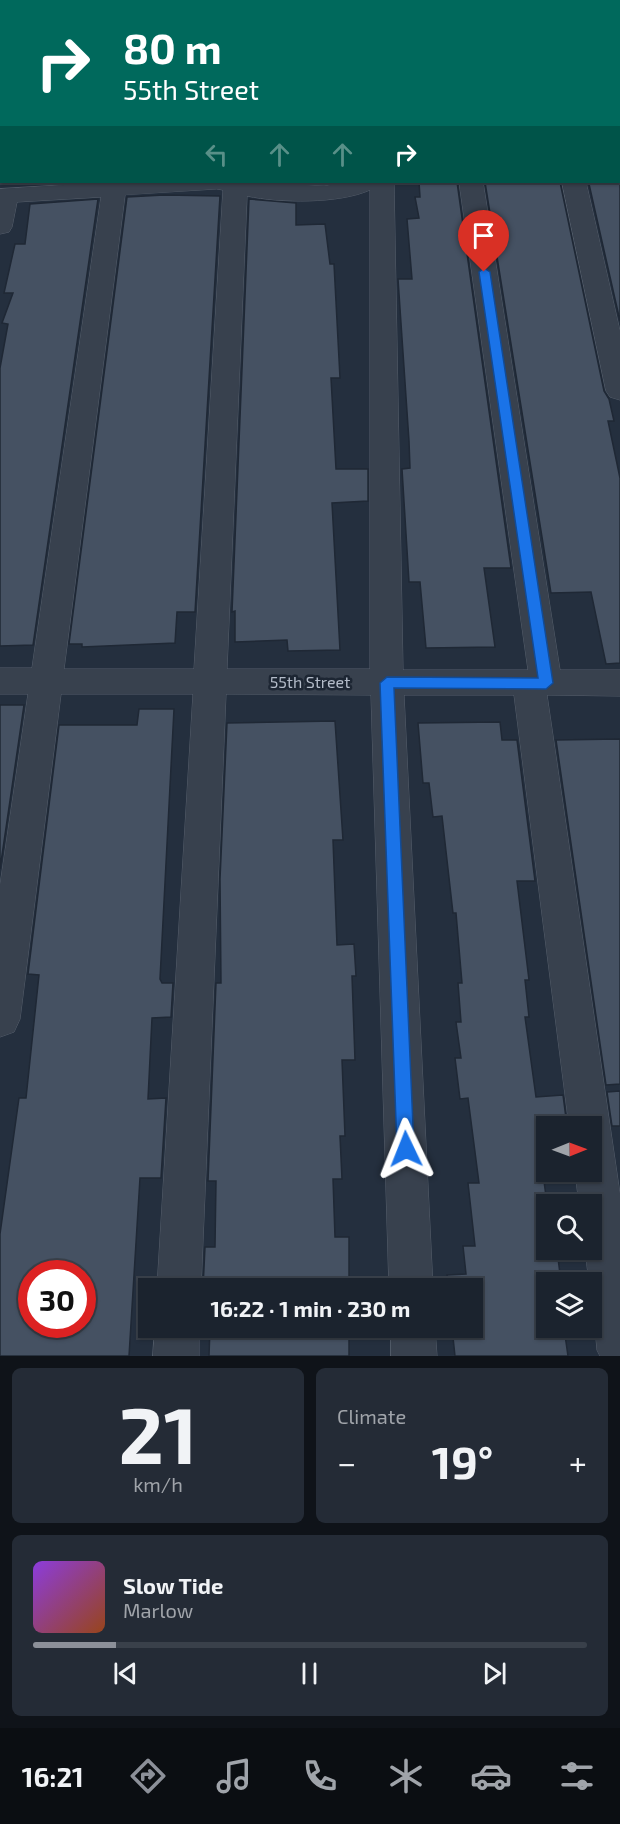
<!DOCTYPE html>
<meta charset="utf-8">
<style>
:root{--surface:#1b232e;--page:#242b36;--text:#f1f3f6;--muted:#a0a4aa;--line:#39404a;--accent:#8c9099}
body{margin:0;font-family:"Exo 2",sans-serif;background:var(--page);color:var(--text);height:100vh;display:flex;flex-direction:column;font-size:22px;white-space:nowrap}
*{box-sizing:border-box;margin:0}
p{font-size:20px;color:var(--muted)}
.icon{flex:none;width:33px;height:33px;fill:none;stroke:currentColor;stroke-width:2;stroke-linecap:round;stroke-linejoin:round}
.map{position:relative;height:1356px;overflow:hidden}
.sheet{display:flex;flex-direction:column;gap:12px;padding:12px;background:#0f1319;flex:1}
.sheet>*{flex:none}
.banner{position:absolute;left:0px;top:0px;width:621px;height:183px;box-shadow:0 2px 4px #0004,0 0 0 2px var(--line);background:#00695c;color:#fff;overflow:hidden}
.needle{width:39px;rotate:89deg}
.fabs{position:absolute;left:536px;top:1116px;display:grid;gap:12px}
.fabs a{display:grid;place-items:center;width:66px;height:66px;border-radius:0px;background:var(--surface);box-shadow:0 2px 4px #0004,0 0 0 2px var(--line);font-size:30px}
.speed{position:absolute;left:18px;top:1260px;display:flex;gap:12px;font-size:30px;font-weight:700;text-align:center}
.speed>*{display:grid;place-content:center;width:78px;height:78px;border-radius:50%;background:var(--surface);box-shadow:0 2px 4px #0004,0 0 0 2px var(--line);line-height:1}
.speed .limit{border:9px solid #d22;background:#fff;color:#111}
.pin{position:absolute;display:grid;place-items:center;width:51px;height:51px;color:#fff;margin:-62px -26px;border-radius:50% 50% 50% 0;rotate:-45deg;box-shadow:0 0 6px #0007}
.pin .icon{rotate:45deg}
.me{position:absolute;width:66px;margin:-33px;rotate:358deg;stroke-linejoin:round;filter:drop-shadow(0 0 4px #0008)}
.turn{display:flex;align-items:center;gap:21px;height:126px;padding:0 24px;font-size:27px}
.turn .icon{width:78px;height:78px;stroke-width:2.5}
.turn b{display:block;font-size:42px;line-height:51px}
.lanes{display:flex;align-items:center;height:57px;padding:0 24px;background:#0003;justify-content:center;gap:30px;direction:ltr}
.lanes .off{opacity:.35}
.big{font-size:45px;font-weight:700;line-height:1.1}
.sheet .widget{flex:1;display:flex;flex-direction:column;justify-content:center;gap:9px;min-width:0;padding:0 21px;border-radius:9px;background:var(--page)}
.sheet .dial{align-items:center;gap:0}
.dial b{font-size:78px;line-height:1}
.song{display:flex;align-items:center;gap:18px}
.cover{width:72px;height:72px;border-radius:9px;background:linear-gradient(135deg,hsl(270 70% 55%),hsl(20 70% 35%))}
.played{height:6px;border-radius:3px;background:linear-gradient(90deg,var(--accent) 15%,var(--line) 15%)}
.keys{display:flex;justify-content:space-around;direction:ltr}
.heat{display:flex;justify-content:space-between;align-items:center;font-size:33px;direction:ltr}
.sheet .tiles{flex:1;display:grid;gap:12px;grid-template-columns:1fr 1fr}
.widget:last-child{grid-column:span 2}
.trip{position:absolute;left:138px;top:1278px;width:345px;height:60px;border-radius:0px;background:var(--surface);box-shadow:0 2px 4px #0004,0 0 0 2px var(--line);font-weight:700;line-height:60px;text-align:center}
.tabs{display:flex;height:96px;justify-content:space-around;align-items:center;background:#0b0e12;color:var(--muted)}
.tabs .icon{width:42px;height:42px}
.tabs .active{color:var(--accent)}
.tabs b{font-size:27px;color:var(--text)}
.map>svg:first-child{display:block}
.building{fill:#455162;stroke:#1f2835;stroke-width:1.5;fill-rule:evenodd}
.lines{fill:none;stroke-linecap:round;stroke-linejoin:round}
.street-casing{stroke:#565f6c;stroke-width:1}
.street{fill:#38414e;fill-rule:evenodd}
.route{fill:#1a73e8;stroke:#114b97;stroke-width:1.5}
.labels{text-anchor:middle;stroke-width:5;stroke-linejoin:round;paint-order:stroke}
.street-label{font-size:16px;fill:#b4bcc9;stroke:#1d2633}
</style>
<div class="map">
<svg width="620" height="1356" viewBox="0 0 620 1356">
<rect width="100%" height="100%" fill="#242f3e"/>
<path class="building" d="M 419,182 L 457,182 L 511,568 L 484,568 L 495,647 L 426,648 L 420,582 L 409,582 L 402,469 L 410,468 L 409,441 L 398,279 L 412,279 L 407,219 L 419,218 L 415,197 L 420,197 Z
M 485,182 L 560,182 L 604,391 L 609,399 L 614,421 L 608,421 L 620,478 L 620,663 L 606,664 L 591,592 L 551,593 Z
M 589,184 L 620,184 L 620,321 Z
M 164,195 L 220,196 L 195,612 L 177,612 L 175,643 L 82,647 L 82,644 L 69,644 L 127,197 Z
M 98,199 L 33,645 L 0,646 L 0,368 L 8,324 L 2,323 L 13,293 L 4,293 L 15,244 L 25,244 L 30,204 Z
M 249,199 L 296,203 L 296,225 L 325,224 L 330,264 L 334,264 L 340,378 L 331,378 L 336,469 L 368,469 L 368,501 L 332,503 L 340,650 L 288,651 L 287,640 L 235,642 L 235,611 L 232,612 Z
M 0,705 L 24,705 L 0,869 Z
M 139,709 L 174,709 L 160,979 L 162,983 L 173,983 L 171,1017 L 152,1018 L 148,1099 L 166,1098 L 161,1178 L 140,1178 L 129,1356 L 0,1356 L 0,1234 L 19,1098 L 26,1098 L 39,975 L 28,974 L 59,725 L 137,725 ZM 32,1274 L 82,1274 L 82,1324 L 32,1324 Z
M 335,721 L 343,840 L 333,840 L 337,945 L 354,944 L 356,976 L 352,976 L 355,1060 L 342,1060 L 345,1136 L 340,1136 L 342,1179 L 333,1179 L 335,1237 L 349,1237 L 349,1288 L 203,1288 L 205,1247 L 215,1247 L 216,1181 L 208,1181 L 216,983 L 221,983 L 220,879 L 227,723 Z
M 500,722 L 502,740 L 517,740 L 535,881 L 517,881 L 529,980 L 525,980 L 529,1017 L 525,1017 L 536,1097 L 563,1095 L 567,1126 L 546,1126 L 546,1157 L 541,1158 L 547,1204 L 546,1250 L 557,1250 L 561,1282 L 546,1282 L 546,1328 L 564,1328 L 568,1356 L 455,1356 L 452,1328 L 472,1328 L 472,1288 L 449,1288 L 447,1275 L 466,1274 L 463,1246 L 475,1246 L 468,1183 L 479,1183 L 468,1098 L 460,1099 L 455,1058 L 461,1058 L 456,1022 L 461,1022 L 458,983 L 462,983 L 456,913 L 453,913 L 442,816 L 433,817 L 429,783 L 423,783 L 418,723 Z
M 620,739 L 620,1084 L 606,1085 L 556,740 Z
M 620,1091 L 620,1126 L 612,1126 L 607,1092 Z
M 210,1328 L 349,1328 L 349,1356 L 209,1356 Z"/>
<g class="lines">
<defs>
<path id="street" d="M 358,0 L 378,0 L 378,2 L 358,2 Z
M 0,20 L 2,20 L 2,32 L 0,32 Z
M 111,182 L 247,182 L 324,186 L 350,182 L 394,182 L 403,670 L 528,670 L 459,182 L 483,182 L 560,670 L 620,670 L 620,696 L 547,695 L 620,1194 L 620,1356 L 600,1356 L 597,1350 L 591,1282 L 589,1282 L 585,1250 L 591,1250 L 591,1204 L 579,1204 L 575,1172 L 591,1172 L 591,1126 L 569,1126 L 514,695 L 404,695 L 433,1288 L 389,1288 L 371,695 L 226,694 L 201,1288 L 157,1288 L 193,694 L 61,694 L 20,1019 L 14,1032 L 0,1037 L 0,885 L 28,694 L 0,694 L 0,668 L 32,668 L 101,197 L 17,202 L 12,227 L 9,232 L 0,234 L 0,189 ZM 217,189 L 223,190 L 194,669 L 64,669 L 125,195 ZM 370,190 L 370,669 L 227,669 L 247,196 C 280,203 339,204 370,190 Z
M 562,182 L 586,182 L 620,331 L 620,400 L 610,397 L 606,391 Z
M 155,1328 L 199,1328 L 199,1356 L 153,1356 Z
M 391,1328 L 435,1328 L 437,1356 L 391,1356 Z"/>
</defs>
<use href="#street" class="street-casing"/>
<use href="#street" class="street"/>
</g>
<path class="route" d="M 484,268 L 490,272 L 553,683 L 546,689 L 394,688 L 414,1149 L 412,1155 L 406,1157 L 400,1155 L 397,1149 L 380,683 L 387,677 L 538,678 L 479,272 Z"/>
<g class="labels">
<g class="street-label">
<text x="310" y="688">55th Street</text>
</g>
</g>
</svg>
<div class="fabs">
<a><svg class="needle" viewBox="-14 -14 28 28"><path d="M0-13l5 13h-10z" fill="#e53935"/><path d="M0 13l5-13h-10z" fill="#a0a4aa"/></svg></a>
<a><svg class="icon" aria-label="search" viewBox="0 0 24 24"><circle cx="10" cy="10" r="6"/><path d="M15 15l6 6"/></svg></a>
<a><svg class="icon" aria-label="layers" viewBox="0 0 24 24"><path d="M12 4l9 5-9 5-9-5zM3 14l9 5 9-5"/></svg></a>
</div>
<div class="speed"><div class="limit">30</div></div>
<div class="pin" style="left:484px;top:272px;background:#d93025"><svg class="icon" aria-label="arrive" viewBox="0 0 24 24"><path d="M6 21V4h12l-3 4 3 4H6"/></svg></div>
<svg class="me" style="left:406px;top:1149px" viewBox="-20 -20 40 40"><path d="M0-17L14 15 0 8-14 15z" fill="#1a73e8" stroke="#fff" stroke-width="4"/></svg>
<div class="trip">16:22 · 1 min · 230 m</div>
<div class="banner">
<div class="turn"><svg class="icon" aria-label="right" viewBox="0 0 24 24"><path d="M7 20v-9h11M14 6l5 5-5 5"/></svg><div><b>80 m</b>55th Street</div></div>
<div class="lanes"><svg class="icon off" aria-label="left" viewBox="0 0 24 24"><path d="M17 20v-9H6M10 6l-5 5 5 5"/></svg><svg class="icon off" aria-label="ahead" viewBox="0 0 24 24"><path d="M12 20V5M6 11l6-6 6 6"/></svg><svg class="icon off" aria-label="ahead" viewBox="0 0 24 24"><path d="M12 20V5M6 11l6-6 6 6"/></svg><svg class="icon" aria-label="right" viewBox="0 0 24 24"><path d="M7 20v-9h11M14 6l5 5-5 5"/></svg></div>
</div>
</div>
<section class="sheet">
<div class="tiles">
<div class="widget dial"><b>21</b><p>km/h</p></div>
<div class="widget"><p>Climate</p>
<div class="heat"><a>−</a><b class="big">19°</b><a>+</a></div>
</div>
<div class="widget">
<div class="song"><i class="cover"></i><div><b>Slow Tide</b><p>Marlow</p></div></div>
<div class="played"></div>
<div class="keys"><svg class="icon" aria-label="previous" viewBox="0 0 24 24"><path d="M18 5L8 12l10 7zM5 5v14"/></svg><svg class="icon" aria-label="pause" viewBox="0 0 24 24"><path d="M8 5v14M16 5v14"/></svg><svg class="icon" aria-label="next" viewBox="0 0 24 24"><path d="M6 5l10 7-10 7zM19 5v14"/></svg></div>
</div>
</div>
</section>
<nav class="tabs">
<b>16:21</b>
<svg class="icon active" aria-label="directions" viewBox="0 0 24 24"><path d="M12 3l9 9-9 9-9-9zM9 14v-3h6M13 9l2 2-2 2"/></svg>
<svg class="icon" aria-label="music" viewBox="0 0 24 24"><path d="M9 18V5l10-2v13"/><circle cx="6" cy="18" r="3"/><circle cx="16" cy="16" r="3"/></svg>
<svg class="icon" aria-label="phone" viewBox="0 0 24 24"><path d="M5 4h4l2 5-3 2q2 4 5 5l2-3 5 2v4C11 20 4 13 5 4z"/></svg>
<svg class="icon" aria-label="climate" viewBox="0 0 24 24"><path d="M12 3v18M4 7l16 10M4 17L20 7"/></svg>
<svg class="icon" aria-label="car" viewBox="0 0 24 24"><path d="M5 17H2v-5l4-1 3-4h7l3 4 3 1v5h-3M9 17h6M6 11h13"/><circle cx="7" cy="17" r="2"/><circle cx="17" cy="17" r="2"/></svg>
<svg class="icon" aria-label="filters" viewBox="0 0 24 24"><path d="M4 7h16M4 17h16"/><circle cx="9" cy="7" r="2"/><circle cx="15" cy="17" r="2"/></svg>
</nav>
